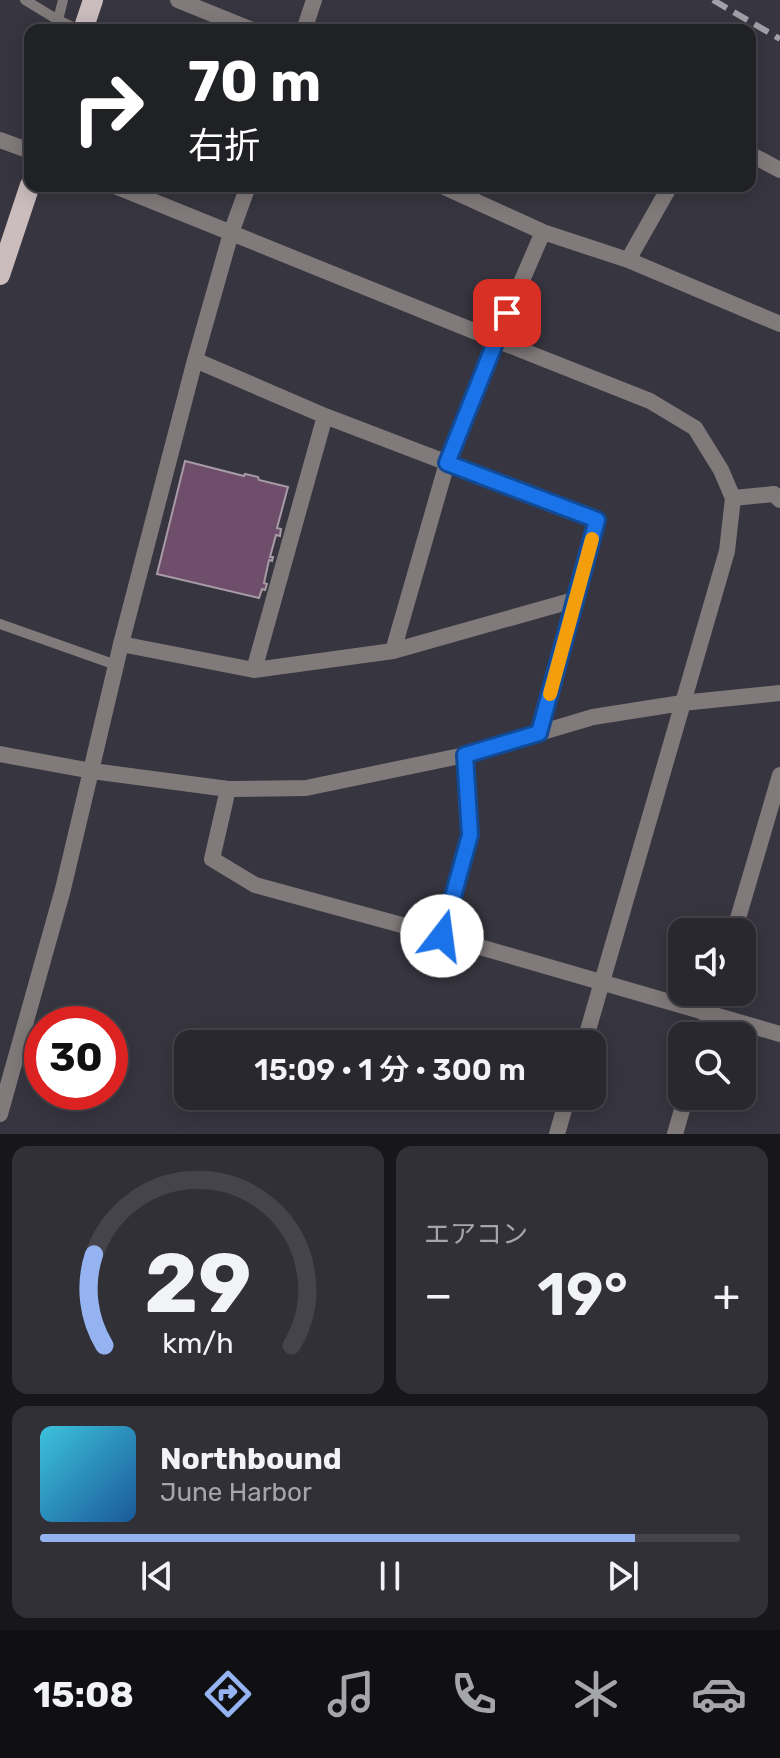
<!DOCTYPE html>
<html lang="ja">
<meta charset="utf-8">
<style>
:root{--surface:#29282f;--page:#313037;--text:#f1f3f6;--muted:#a5a6aa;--line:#45444b;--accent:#95b2f1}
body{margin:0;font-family:Rubik,"Noto Sans JP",sans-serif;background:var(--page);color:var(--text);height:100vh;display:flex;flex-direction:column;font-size:30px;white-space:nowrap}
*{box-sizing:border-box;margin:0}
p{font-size:26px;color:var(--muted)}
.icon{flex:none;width:44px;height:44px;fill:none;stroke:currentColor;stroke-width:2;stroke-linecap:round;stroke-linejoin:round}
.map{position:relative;height:1134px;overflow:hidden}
.sheet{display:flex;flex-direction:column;gap:12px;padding:12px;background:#17161a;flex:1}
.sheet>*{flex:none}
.hud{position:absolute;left:24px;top:24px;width:732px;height:168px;border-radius:16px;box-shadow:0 4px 20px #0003,0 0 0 2px var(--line);background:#202124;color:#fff;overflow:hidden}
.controls{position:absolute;left:668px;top:918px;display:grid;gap:16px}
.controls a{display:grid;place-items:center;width:88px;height:88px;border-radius:16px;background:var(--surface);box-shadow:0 4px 20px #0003,0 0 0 2px var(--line);font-size:40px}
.speed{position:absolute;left:24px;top:1006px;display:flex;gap:16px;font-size:40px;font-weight:700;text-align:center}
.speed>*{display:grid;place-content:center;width:104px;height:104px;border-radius:50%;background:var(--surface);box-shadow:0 4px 20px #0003,0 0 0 2px var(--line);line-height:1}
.speed .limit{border:12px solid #d22;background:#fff;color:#111}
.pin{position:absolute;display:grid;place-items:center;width:68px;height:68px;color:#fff;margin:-34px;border-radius:16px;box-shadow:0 4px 12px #0006}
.me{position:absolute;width:88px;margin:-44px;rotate:15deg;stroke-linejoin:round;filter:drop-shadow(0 0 6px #0008)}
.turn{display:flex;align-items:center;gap:28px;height:168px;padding:0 32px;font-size:36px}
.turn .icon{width:104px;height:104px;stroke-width:2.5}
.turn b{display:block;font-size:56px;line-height:68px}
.big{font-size:60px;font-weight:600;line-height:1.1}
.sheet .tile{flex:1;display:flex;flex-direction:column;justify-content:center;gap:12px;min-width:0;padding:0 28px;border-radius:16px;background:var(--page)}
.sheet .dial{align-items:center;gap:0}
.dial svg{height:208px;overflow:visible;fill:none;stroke:var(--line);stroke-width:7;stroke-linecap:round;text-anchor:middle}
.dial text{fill:var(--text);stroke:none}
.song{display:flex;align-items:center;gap:24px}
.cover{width:96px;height:96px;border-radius:12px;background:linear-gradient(135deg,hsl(190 70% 55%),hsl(210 70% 35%))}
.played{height:8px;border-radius:4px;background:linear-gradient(90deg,var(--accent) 85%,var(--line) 85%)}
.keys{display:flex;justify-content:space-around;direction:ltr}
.heat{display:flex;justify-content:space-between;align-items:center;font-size:44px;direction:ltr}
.sheet .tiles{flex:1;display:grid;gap:12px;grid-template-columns:1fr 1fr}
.tile:last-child{grid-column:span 2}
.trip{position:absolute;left:174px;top:1030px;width:432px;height:80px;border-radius:16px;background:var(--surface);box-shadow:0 4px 20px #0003,0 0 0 2px var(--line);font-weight:600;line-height:80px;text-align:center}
.tabs{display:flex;height:128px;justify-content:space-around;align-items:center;background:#101013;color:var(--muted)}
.tabs .icon{width:56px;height:56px}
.tabs .current{color:var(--accent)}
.tabs b{font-size:36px;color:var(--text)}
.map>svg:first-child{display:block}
.building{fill:#6e4e6b;stroke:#a79ca6;stroke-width:2}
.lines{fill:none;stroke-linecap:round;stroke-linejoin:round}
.lane{stroke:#817a7a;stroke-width:10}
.street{stroke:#817a7a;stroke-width:16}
.primary{stroke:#cbbdbd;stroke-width:20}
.rail{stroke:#a2a0a8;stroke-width:6;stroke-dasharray:16 8;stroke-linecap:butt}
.route-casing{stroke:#114b97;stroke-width:20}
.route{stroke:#1a73e8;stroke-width:14}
.slow{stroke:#f59e0b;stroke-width:14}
</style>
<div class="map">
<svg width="780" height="1134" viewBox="0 0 780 1134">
<rect width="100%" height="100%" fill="#37353f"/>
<path class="building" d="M 185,461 L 244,476 L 245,474 L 258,477 L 259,480 L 288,487 L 277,528 L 281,529 L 280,536 L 276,535 L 270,557 L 273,557 L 272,561 L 269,560 L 264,583 L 267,584 L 265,590 L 262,589 L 259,598 L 157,574 Z"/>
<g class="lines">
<path class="lane" d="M 25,0 L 58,20 L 79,30
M 58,20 L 63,0
M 0,624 L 116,665"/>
<path class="street" d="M 178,0 L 252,30
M 304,30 L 314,0
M 0,140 L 30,151
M 750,154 L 780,170
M 115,186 L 496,340 L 650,401 L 695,428 L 721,470 L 733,498 L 727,551 L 584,1044
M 442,186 L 543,232 L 628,260 L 780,324
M 628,260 L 670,186
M 195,360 L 325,416 L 597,520 L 539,733
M 733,498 L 774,494 L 780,500
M 121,644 L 254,670 L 393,651 L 574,600
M 393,651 L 447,463 L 496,340 L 543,232
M 254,670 L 325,416
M 0,754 L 92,771 L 228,789 L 306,788 L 465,755 L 593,717 L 682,703 L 780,693
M 228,789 L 212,859 L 255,885 L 442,936 L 780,1034
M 734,932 L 780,775
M 442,936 L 470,835 L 465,755
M 703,1036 L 715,992
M 0,1114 L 63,889 L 121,644 L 195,360 L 231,233 L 248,186
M 557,1134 L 568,1096
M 675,1134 L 686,1096"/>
<path class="primary" d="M 83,30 L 93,0
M 0,275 L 30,185"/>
<path class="rail" d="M 713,0 L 780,39"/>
</g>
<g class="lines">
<defs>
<path id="route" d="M 442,936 L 470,835 L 465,755 L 539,733 L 597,520 L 447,463 L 507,313"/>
</defs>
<use href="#route" class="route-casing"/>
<use href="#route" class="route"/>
<path class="slow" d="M 550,694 L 592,539"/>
</g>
</svg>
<div class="controls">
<a><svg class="icon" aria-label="sound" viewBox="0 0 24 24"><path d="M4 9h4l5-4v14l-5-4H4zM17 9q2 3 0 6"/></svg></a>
<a><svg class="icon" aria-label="search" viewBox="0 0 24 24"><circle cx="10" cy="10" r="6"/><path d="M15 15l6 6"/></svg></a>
</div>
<div class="speed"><div class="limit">30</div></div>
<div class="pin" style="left:507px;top:313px;background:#d93025"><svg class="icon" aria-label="arrive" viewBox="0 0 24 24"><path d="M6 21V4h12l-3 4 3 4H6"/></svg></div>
<svg class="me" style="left:442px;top:936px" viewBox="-20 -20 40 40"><circle r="19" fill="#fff"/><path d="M0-13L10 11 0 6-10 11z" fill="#1a73e8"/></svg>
<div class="trip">15:09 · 1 分 · 300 m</div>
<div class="hud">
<div class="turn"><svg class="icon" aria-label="right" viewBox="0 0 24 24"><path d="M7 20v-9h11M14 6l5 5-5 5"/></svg><div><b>70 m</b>右折</div></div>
</div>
</div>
<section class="sheet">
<div class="tiles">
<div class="tile dial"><svg viewBox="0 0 100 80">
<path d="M14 69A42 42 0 1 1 86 69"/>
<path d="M14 69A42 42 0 0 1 10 34" stroke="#95b2f1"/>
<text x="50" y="56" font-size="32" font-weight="700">29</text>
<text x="50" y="72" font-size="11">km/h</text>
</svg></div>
<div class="tile"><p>エアコン</p>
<div class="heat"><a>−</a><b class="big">19°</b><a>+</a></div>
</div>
<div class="tile">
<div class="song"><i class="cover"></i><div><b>Northbound</b><p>June Harbor</p></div></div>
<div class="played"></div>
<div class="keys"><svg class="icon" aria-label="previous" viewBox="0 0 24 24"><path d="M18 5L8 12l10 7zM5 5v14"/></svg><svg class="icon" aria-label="pause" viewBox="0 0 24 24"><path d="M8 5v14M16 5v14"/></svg><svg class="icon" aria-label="next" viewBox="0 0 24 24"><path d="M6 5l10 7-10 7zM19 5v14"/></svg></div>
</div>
</div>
</section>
<nav class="tabs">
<b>15:08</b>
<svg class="icon current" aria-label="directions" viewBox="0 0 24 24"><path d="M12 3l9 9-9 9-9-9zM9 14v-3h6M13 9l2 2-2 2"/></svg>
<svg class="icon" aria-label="music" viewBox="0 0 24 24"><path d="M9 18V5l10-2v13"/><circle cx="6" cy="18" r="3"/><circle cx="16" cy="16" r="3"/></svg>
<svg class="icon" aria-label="phone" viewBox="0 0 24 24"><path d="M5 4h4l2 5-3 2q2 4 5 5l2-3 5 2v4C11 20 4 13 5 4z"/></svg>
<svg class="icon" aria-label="climate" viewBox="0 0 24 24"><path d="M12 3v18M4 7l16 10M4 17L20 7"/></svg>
<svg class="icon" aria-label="car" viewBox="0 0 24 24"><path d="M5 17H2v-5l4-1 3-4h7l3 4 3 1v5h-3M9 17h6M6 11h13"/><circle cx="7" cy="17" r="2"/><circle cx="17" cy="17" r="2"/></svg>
</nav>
